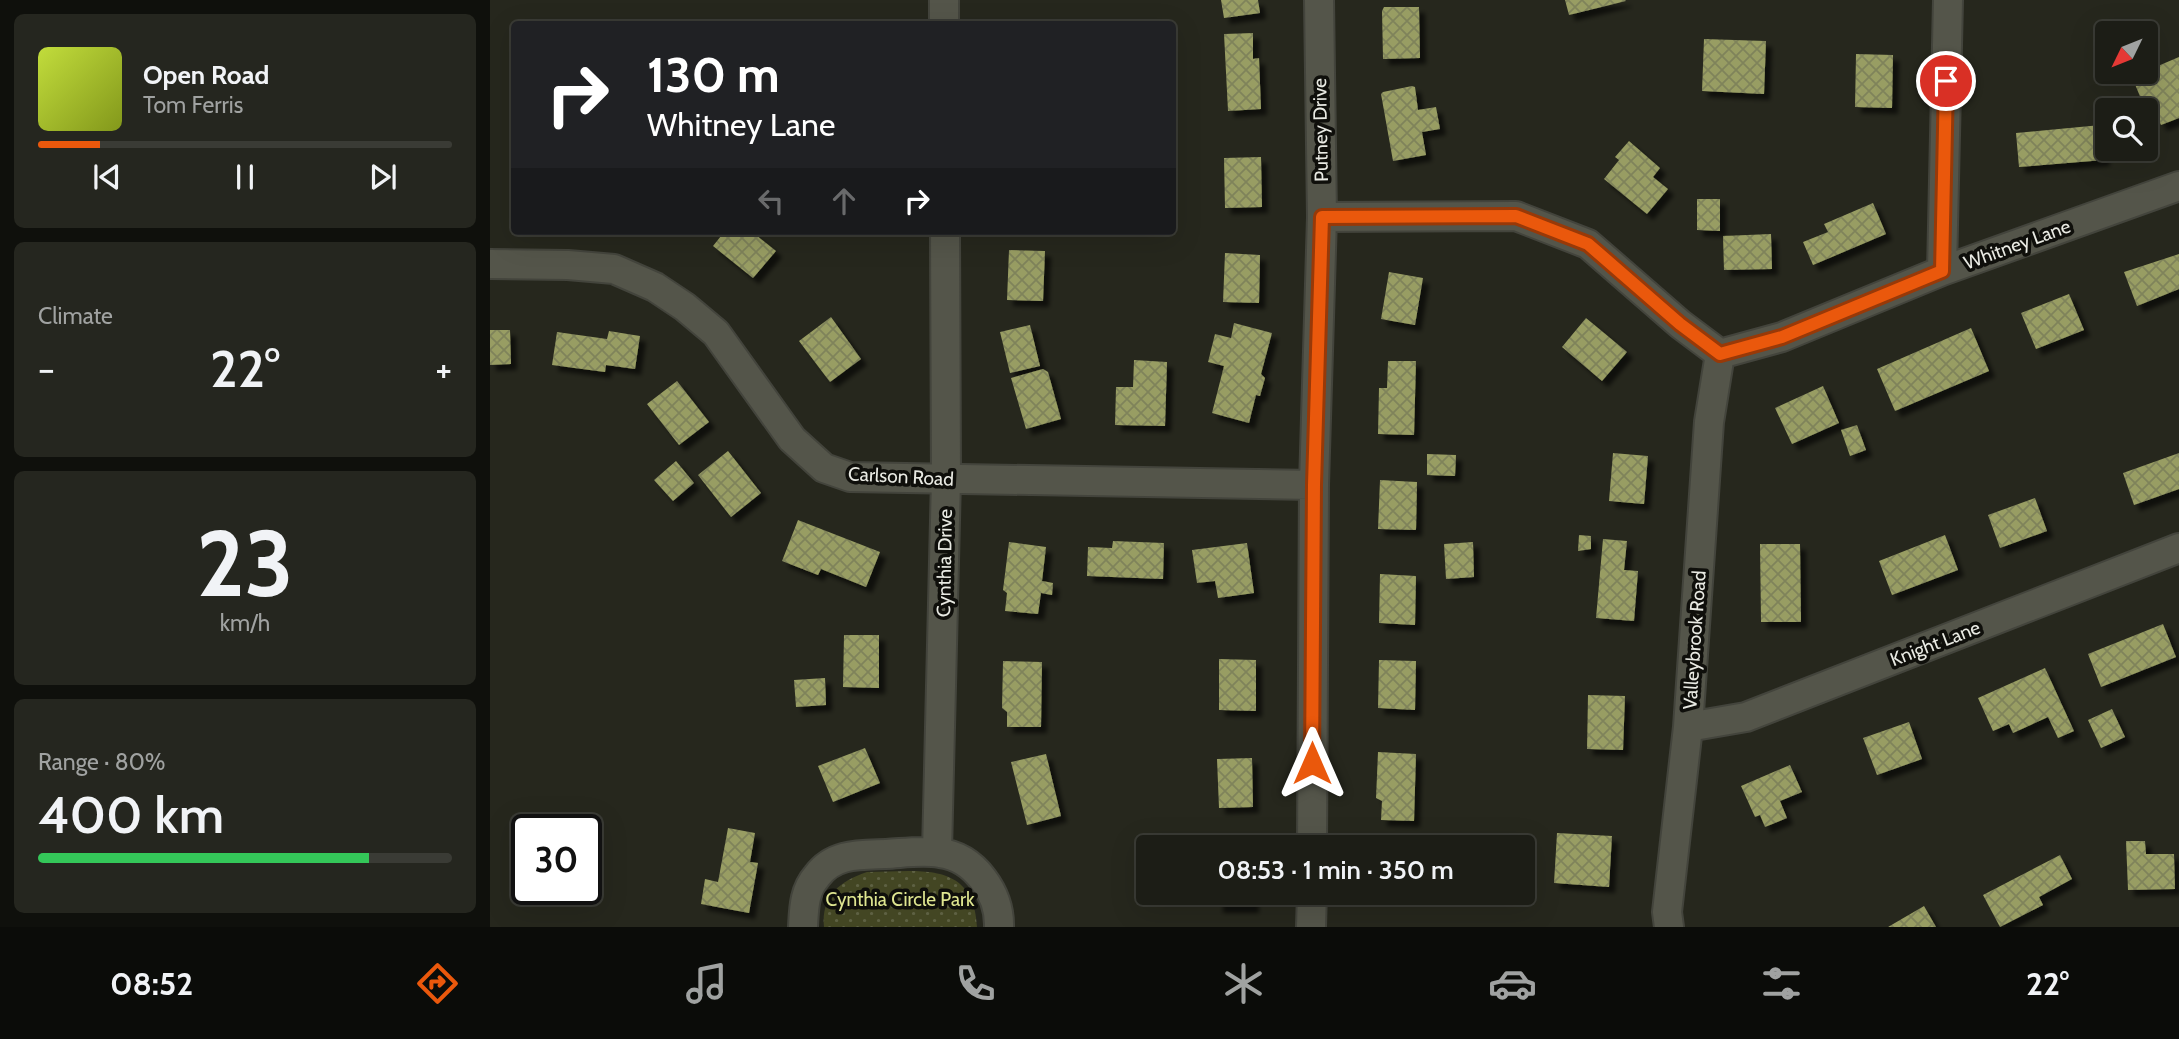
<!DOCTYPE html>
<meta charset="utf-8">
<style>
:root{--surface:#1c1d16;--page:#25261f;--text:#f1f3f6;--muted:#a0a2a1;--line:#3a3b35;--accent:#ea580c}
body{margin:0;font-family:Cabin,sans-serif;background:var(--page);color:var(--text);height:100vh;display:flex;flex-direction:column;font-size:26px;white-space:nowrap}
*{box-sizing:border-box;margin:0}
p{font-size:23px;color:var(--muted)}
.icon{flex:none;width:38px;height:38px;fill:none;stroke:currentColor;stroke-width:2;stroke-linecap:round;stroke-linejoin:round}
.map{position:relative;flex:1;overflow:hidden}
.drawer{display:flex;flex-direction:column;gap:14px;padding:14px;background:#0f100c;width:490px}
.drawer>*{flex:none}
.hud{position:absolute;left:21px;top:21px;width:665px;height:214px;border-radius:7px;box-shadow:0 7px 28px #0002,0 0 0 2px var(--line);background:#202124;color:#fff;overflow:hidden}
.needle{width:46px;rotate:227deg}
.tools{position:absolute;left:1605px;top:21px;display:grid;gap:14px}
.tools a{display:grid;place-items:center;width:63px;height:63px;border-radius:7px;background:var(--surface);box-shadow:0 7px 28px #0002,0 0 0 2px var(--line);font-size:35px}
.speed{position:absolute;left:21px;top:814px;display:flex;gap:14px;font-size:35px;font-weight:700;text-align:center}
.speed>*{display:grid;place-content:center;width:91px;height:91px;border-radius:50%;background:var(--surface);box-shadow:0 7px 28px #0002,0 0 0 2px var(--line);line-height:1}
.speed .limit{border:4px solid #111;border-radius:10px;background:#fff;color:#111}
.pin{position:absolute;display:grid;place-items:center;width:60px;height:60px;color:#fff;margin:-30px;border:4px solid #fff;border-radius:50%;box-shadow:0 2px 7px #0007}
.me{position:absolute;width:77px;margin:-38px;rotate:0deg;stroke-linejoin:round;filter:drop-shadow(0 0 5px #0008)}
.turn{display:flex;align-items:center;gap:24px;height:147px;padding:0 21px;font-size:32px}
.turn .icon{width:91px;height:91px;stroke-width:2.5}
.turn b{display:block;font-size:49px;line-height:60px}
.lanes{display:flex;align-items:center;height:66px;padding:0 21px;background:#0003;justify-content:center;gap:35px;direction:ltr}
.lanes .off{opacity:.35}
.big{font-size:52px;font-weight:600;line-height:1.1}
.drawer .widget{flex:1;display:flex;flex-direction:column;justify-content:center;gap:10px;min-width:0;padding:0 24px;border-radius:10px;background:var(--page)}
.drawer .dial{align-items:center;gap:0}
.dial b{font-size:91px;line-height:1}
.song{display:flex;align-items:center;gap:21px}
.cover{width:84px;height:84px;border-radius:10px;background:linear-gradient(135deg,hsl(70 70% 55%),hsl(70 70% 35%))}
.played{height:7px;border-radius:4px;background:linear-gradient(90deg,var(--accent) 15%,var(--line) 15%)}
.keys{display:flex;justify-content:space-around;direction:ltr}
.heat{display:flex;justify-content:space-between;align-items:center;font-size:38px;direction:ltr}
.charge{height:10px;border-radius:5px;background:linear-gradient(90deg,#34c759 80%,var(--line) 0)}
.trip{position:absolute;left:646px;top:835px;width:399px;height:70px;border-radius:7px;background:var(--surface);box-shadow:0 7px 28px #0002,0 0 0 2px var(--line);font-weight:600;line-height:70px;text-align:center}
.menu{display:flex;height:112px;justify-content:space-around;align-items:center;background:#0b0c09;color:var(--muted)}
.menu .icon{width:49px;height:49px}
.menu .selected{color:var(--accent)}
.menu b{font-size:32px;color:var(--text)}
main{display:flex;flex:1;min-height:0}
.map>svg:first-child{display:block}
.park{fill:url(#park-dots)}
.building{fill:url(#building-cross-hatch);filter:url(#shadow)}
.lines{fill:none;stroke-linecap:round;stroke-linejoin:round}
.minor-casing{stroke:#43443c;stroke-width:32}
.minor{stroke:#54554a;stroke-width:28}
.route-casing{stroke:#983908;stroke-width:18}
.route{stroke:#ea580c;stroke-width:12}
.labels{text-anchor:middle;stroke-width:7;stroke-linejoin:round;paint-order:stroke}
.street-label{font-size:19px;fill:#e9eae3;stroke:#0f0f0b}
.park-label{font-size:19px;fill:#dfe690;stroke:#0f0f0b}
</style>
<main>
<section class="drawer">
<div class="widget">
<div class="song"><i class="cover"></i><div><b>Open Road</b><p>Tom Ferris</p></div></div>
<div class="played"></div>
<div class="keys"><svg class="icon" aria-label="previous" viewBox="0 0 24 24"><path d="M18 5L8 12l10 7zM5 5v14"/></svg><svg class="icon" aria-label="pause" viewBox="0 0 24 24"><path d="M8 5v14M16 5v14"/></svg><svg class="icon" aria-label="next" viewBox="0 0 24 24"><path d="M6 5l10 7-10 7zM19 5v14"/></svg></div>
</div>
<div class="widget"><p>Climate</p>
<div class="heat"><a>−</a><b class="big">22°</b><a>+</a></div>
</div>
<div class="widget dial"><b>23</b><p>km/h</p></div>
<div class="widget"><p>Range · 80%</p><b class="big">400 km</b><div class="charge"></div></div>
</section>
<div class="map">
<svg width="1689" height="927" viewBox="0 0 1689 927">
<defs>
<pattern id="park-dots" width="8" height="8" patternUnits="userSpaceOnUse" patternTransform="scale(1.75)"><rect width="8" height="8" fill="#434623"/><path d="M2 2h.1M6 6h.1" fill="none" stroke="#5e6143" stroke-width="1.8" stroke-linecap="round"/></pattern>
<pattern id="building-cross-hatch" width="8" height="8" patternUnits="userSpaceOnUse" patternTransform="scale(1.75)"><rect width="8" height="8" fill="#989d64"/><path d="M0 0l8 8M0 8l8-8" fill="none" stroke="#7f835a"/></pattern>
<filter id="shadow"><feDropShadow dx="6" dy="6" stdDeviation="2" flood-color="#0009"/></filter>
</defs>
<rect width="100%" height="100%" fill="#26271d"/>
<path class="park" d="M 377,872 C 427,872 484,859 487,927 L 334,927 C 331,896 350,881 377,872 Z"/>
<path class="building" d="M 731,0 L 768,0 L 770,13 L 734,18 Z
M 1075,0 L 1135,0 L 1136,1 L 1079,15 Z
M 894,7 L 929,7 L 930,58 L 893,59 L 892,11 Z
M 763,33 L 763,59 L 769,58 L 771,109 L 738,111 L 734,34 Z
M 1214,39 L 1276,41 L 1274,94 L 1212,91 Z
M 1366,54 L 1403,55 L 1402,108 L 1365,107 Z
M 1689,57 L 1689,118 L 1671,125 L 1663,108 L 1656,111 L 1642,77 Z
M 922,86 L 925,87 L 928,110 L 946,107 L 950,129 L 932,132 L 936,155 L 903,161 L 891,94 L 893,92 Z
M 1611,125 L 1614,160 L 1529,167 L 1526,133 Z
M 1139,141 L 1170,168 L 1163,177 L 1178,189 L 1157,214 L 1114,179 L 1129,160 L 1125,157 Z
M 771,157 L 772,207 L 735,208 L 734,158 Z
M 1207,199 L 1230,199 L 1230,231 L 1207,230 Z
M 1383,203 L 1396,234 L 1323,265 L 1313,242 L 1338,232 L 1334,224 Z
M 235,231 L 261,231 L 286,251 L 263,278 L 223,246 Z
M 1281,234 L 1282,269 L 1234,270 L 1233,236 Z
M 519,250 L 555,251 L 553,301 L 517,300 Z
M 735,253 L 770,255 L 769,303 L 733,302 Z
M 1689,254 L 1689,289 L 1647,306 L 1634,272 Z
M 899,272 L 933,278 L 925,325 L 891,319 Z
M 1579,294 L 1594,330 L 1546,349 L 1531,313 Z
M 341,317 L 371,359 L 340,382 L 309,341 Z
M 1096,318 L 1137,352 L 1112,381 L 1072,347 Z
M 744,323 L 782,333 L 771,374 L 775,378 L 770,396 L 766,395 L 759,423 L 722,413 L 734,366 L 718,362 L 725,334 L 741,338 Z
M 540,325 L 550,366 L 520,373 L 510,332 Z
M 1481,328 L 1499,371 L 1405,411 L 1387,369 Z
M 0,330 L 20,330 L 21,364 L 0,365 Z
M 119,331 L 150,336 L 145,369 L 116,365 L 115,372 L 62,365 L 67,332 L 117,339 Z
M 644,360 L 677,362 L 675,426 L 625,425 L 626,387 L 643,387 Z
M 898,361 L 926,361 L 924,435 L 888,434 L 889,388 L 897,388 Z
M 553,369 L 558,372 L 571,419 L 536,429 L 521,378 Z
M 187,381 L 219,422 L 189,445 L 157,404 Z
M 1333,386 L 1349,423 L 1302,444 L 1285,408 Z
M 1367,425 L 1376,450 L 1360,456 L 1351,430 Z
M 238,451 L 271,493 L 241,517 L 208,475 Z
M 1123,453 L 1158,456 L 1154,504 L 1119,501 Z
M 1689,453 L 1689,489 L 1644,505 L 1633,473 Z
M 937,454 L 966,455 L 965,476 L 937,475 Z
M 186,461 L 204,483 L 183,501 L 164,480 Z
M 890,480 L 927,482 L 926,530 L 888,529 Z
M 1545,498 L 1557,531 L 1510,548 L 1498,515 Z
M 308,520 L 390,552 L 376,587 L 331,569 L 328,575 L 292,561 Z
M 1089,535 L 1101,536 L 1101,549 L 1088,551 Z
M 1455,535 L 1468,570 L 1402,595 L 1389,561 Z
M 1113,539 L 1137,541 L 1134,570 L 1148,571 L 1144,621 L 1106,618 Z
M 623,541 L 674,543 L 673,579 L 597,576 L 598,547 L 622,548 Z
M 519,542 L 556,547 L 552,581 L 563,583 L 562,595 L 551,593 L 548,614 L 515,611 L 517,593 L 513,590 Z
M 983,542 L 984,577 L 956,579 L 954,544 Z
M 757,543 L 764,593 L 728,598 L 725,581 L 707,583 L 702,550 Z
M 1270,544 L 1310,544 L 1311,622 L 1271,622 Z
M 890,574 L 926,576 L 925,625 L 889,623 Z
M 1673,624 L 1686,657 L 1611,687 L 1598,654 Z
M 354,635 L 389,635 L 389,688 L 353,687 Z
M 729,659 L 766,660 L 766,711 L 729,710 Z
M 889,660 L 926,661 L 925,710 L 888,708 Z
M 513,661 L 552,662 L 551,727 L 517,727 L 517,712 L 512,708 Z
M 1555,668 L 1584,731 L 1568,738 L 1558,717 L 1523,733 L 1519,724 L 1503,731 L 1488,698 Z
M 335,678 L 336,705 L 306,707 L 304,680 Z
M 1098,695 L 1135,696 L 1133,750 L 1097,749 Z
M 1622,709 L 1635,737 L 1611,748 L 1598,720 Z
M 1419,722 L 1432,759 L 1387,775 L 1373,738 Z
M 375,748 L 390,783 L 343,802 L 328,766 Z
M 888,752 L 926,754 L 924,821 L 891,820 L 892,801 L 886,798 Z
M 556,754 L 571,816 L 537,825 L 521,762 Z
M 762,758 L 763,807 L 729,808 L 727,759 Z
M 1300,765 L 1312,792 L 1290,801 L 1297,818 L 1275,827 L 1270,815 L 1265,817 L 1251,786 Z
M 238,828 L 265,833 L 260,862 L 268,863 L 259,913 L 211,904 L 215,879 L 228,882 Z
M 1067,833 L 1122,836 L 1119,887 L 1064,883 Z
M 1636,841 L 1655,841 L 1656,854 L 1684,854 L 1685,889 L 1638,890 Z
M 1570,855 L 1582,879 L 1549,897 L 1553,905 L 1510,927 L 1493,895 Z
M 727,892 L 763,892 L 763,907 L 727,907 Z
M 1434,906 L 1446,927 L 1398,927 Z"/>
<g class="lines">
<defs>
<path id="minor" d="M 454,0 L 454,24
M 832,217 L 1026,216 L 1098,244 L 1190,324 L 1230,354 L 1292,337 L 1452,271 L 1689,186
M 0,264 L 78,265 L 124,269 L 165,287 L 195,307 L 226,333 L 302,439 L 334,468 L 360,477 L 824,485
M 1452,271 L 1458,0
M 1198,727 L 1256,717 L 1689,548
M 822,847 L 824,485 L 832,217 L 829,0
M 447,852 L 456,479 L 455,231
M 313,927 C 314,908 314,891 327,876 C 344,853 370,855 396,854 C 414,853 433,850 450,853 C 485,857 510,894 509,927
M 821,927 L 822,892
M 1179,927 L 1177,912 L 1198,727 L 1219,422 L 1230,354"/>
</defs>
<use href="#minor" class="minor-casing"/>
<use href="#minor" class="minor"/>
</g>
<g class="lines">
<defs>
<path id="route" d="M 822,763 L 824,485 L 832,217 L 1026,216 L 1098,244 L 1190,324 L 1230,354 L 1292,337 L 1452,271 L 1456,81"/>
</defs>
<use href="#route" class="route-casing"/>
<use href="#route" class="route"/>
</g>
<g class="labels">
<g class="street-label">
<text transform="translate(830 130) rotate(-91)" y="7">Putney Drive</text>
<text transform="translate(1527 244) rotate(-20)" y="7">Whitney Lane</text>
<text transform="translate(411 476) rotate(3)" y="7">Carlson Road</text>
<text transform="translate(454 563) rotate(-89)" y="7">Cynthia Drive</text>
<text transform="translate(1204 640) rotate(-86)" y="7">Valleybrook Road</text>
<text transform="translate(1445 643) rotate(-21)" y="7">Knight Lane</text>
</g>
<g class="park-label">
<text x="410" y="906">Cynthia Circle Park</text>
</g>
</g>
</svg>
<div class="tools">
<a><svg class="needle" viewBox="-14 -14 28 28"><path d="M0-13l5 13h-10z" fill="#e53935"/><path d="M0 13l5-13h-10z" fill="#a0a2a1"/></svg></a>
<a><svg class="icon" aria-label="search" viewBox="0 0 24 24"><circle cx="10" cy="10" r="6"/><path d="M15 15l6 6"/></svg></a>
</div>
<div class="speed"><div class="limit">30</div></div>
<div class="pin" style="left:1456px;top:81px;background:#d93025"><svg class="icon" aria-label="arrive" viewBox="0 0 24 24"><path d="M6 21V4h12l-3 4 3 4H6"/></svg></div>
<svg class="me" style="left:822px;top:763px" viewBox="-20 -20 40 40"><path d="M0-17L14 15 0 8-14 15z" fill="#ea580c" stroke="#fff" stroke-width="4"/></svg>
<div class="trip">08:53 · 1 min · 350 m</div>
<div class="hud">
<div class="turn"><svg class="icon" aria-label="right" viewBox="0 0 24 24"><path d="M7 20v-9h11M14 6l5 5-5 5"/></svg><div><b>130 m</b>Whitney Lane</div></div>
<div class="lanes"><svg class="icon off" aria-label="left" viewBox="0 0 24 24"><path d="M17 20v-9H6M10 6l-5 5 5 5"/></svg><svg class="icon off" aria-label="ahead" viewBox="0 0 24 24"><path d="M12 20V5M6 11l6-6 6 6"/></svg><svg class="icon" aria-label="right" viewBox="0 0 24 24"><path d="M7 20v-9h11M14 6l5 5-5 5"/></svg></div>
</div>
</div>
</main>
<nav class="menu">
<b>08:52</b>
<svg class="icon selected" aria-label="directions" viewBox="0 0 24 24"><path d="M12 3l9 9-9 9-9-9zM9 14v-3h6M13 9l2 2-2 2"/></svg>
<svg class="icon" aria-label="music" viewBox="0 0 24 24"><path d="M9 18V5l10-2v13"/><circle cx="6" cy="18" r="3"/><circle cx="16" cy="16" r="3"/></svg>
<svg class="icon" aria-label="phone" viewBox="0 0 24 24"><path d="M5 4h4l2 5-3 2q2 4 5 5l2-3 5 2v4C11 20 4 13 5 4z"/></svg>
<svg class="icon" aria-label="climate" viewBox="0 0 24 24"><path d="M12 3v18M4 7l16 10M4 17L20 7"/></svg>
<svg class="icon" aria-label="car" viewBox="0 0 24 24"><path d="M5 17H2v-5l4-1 3-4h7l3 4 3 1v5h-3M9 17h6M6 11h13"/><circle cx="7" cy="17" r="2"/><circle cx="17" cy="17" r="2"/></svg>
<svg class="icon" aria-label="filters" viewBox="0 0 24 24"><path d="M4 7h16M4 17h16"/><circle cx="9" cy="7" r="2"/><circle cx="15" cy="17" r="2"/></svg>
<b>22°</b>
</nav>
